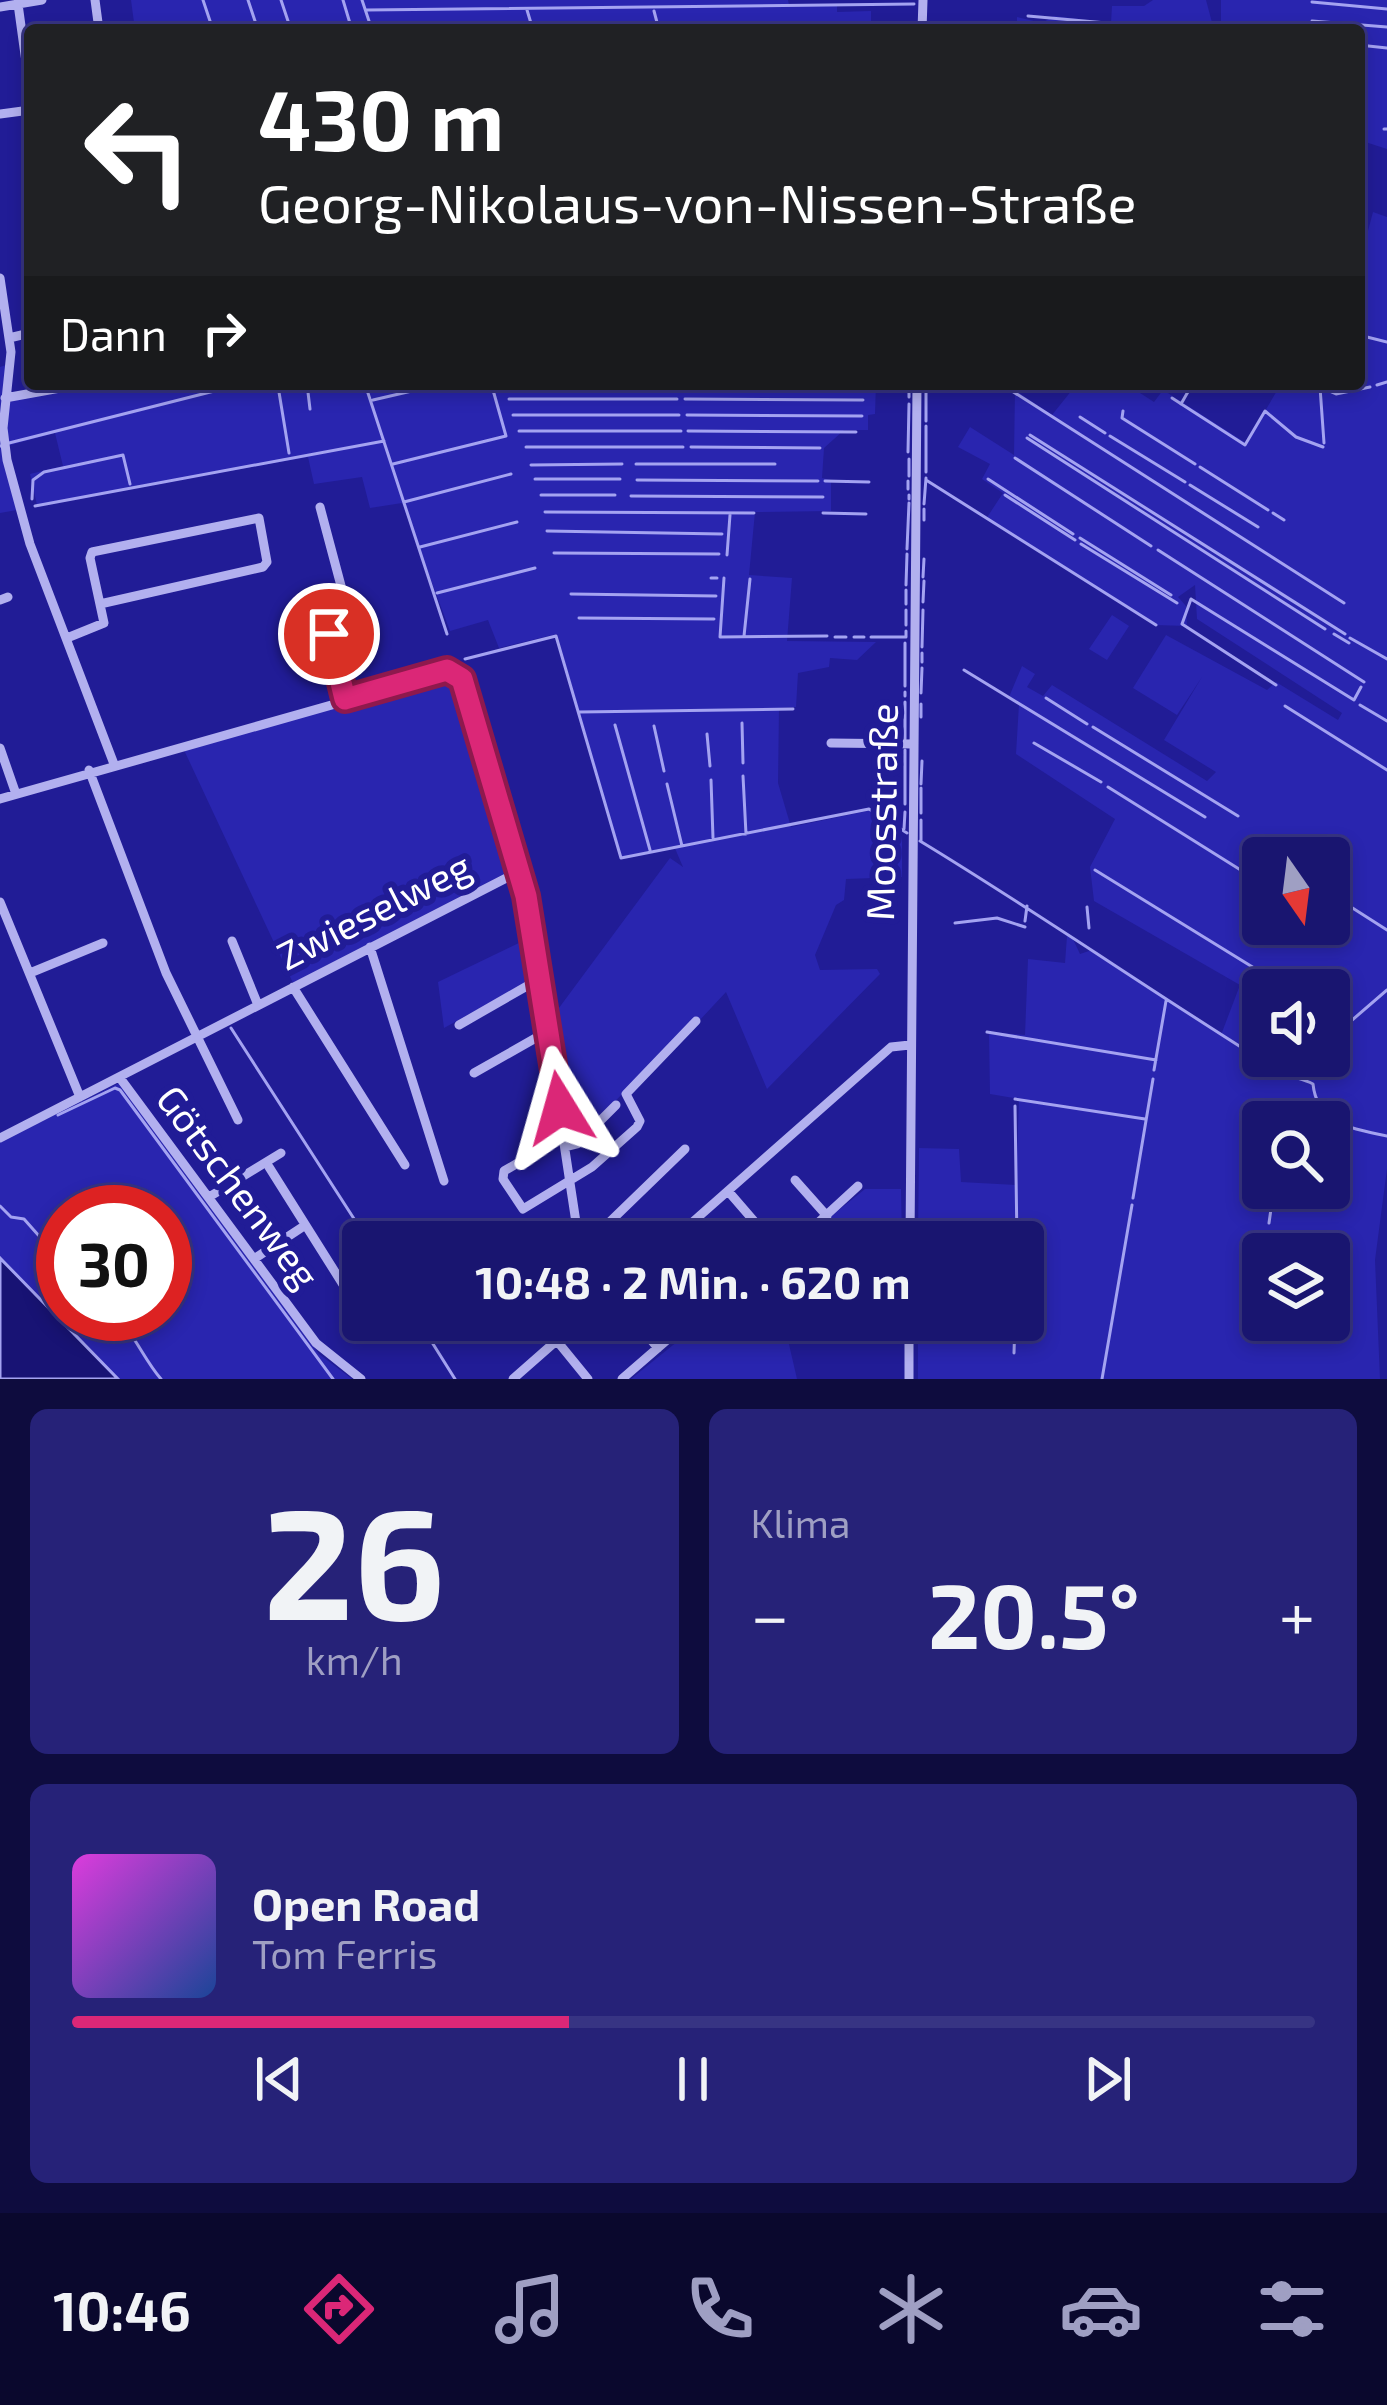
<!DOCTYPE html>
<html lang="de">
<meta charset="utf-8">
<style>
:root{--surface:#191570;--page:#262278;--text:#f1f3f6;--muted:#9f9fc3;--line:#373483;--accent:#db2777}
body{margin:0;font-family:"Exo 2",sans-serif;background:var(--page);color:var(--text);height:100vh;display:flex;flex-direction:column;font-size:45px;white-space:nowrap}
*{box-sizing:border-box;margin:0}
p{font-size:39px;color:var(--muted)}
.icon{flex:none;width:66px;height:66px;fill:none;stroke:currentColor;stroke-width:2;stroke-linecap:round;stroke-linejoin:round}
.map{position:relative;height:1379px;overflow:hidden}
.sheet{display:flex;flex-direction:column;gap:30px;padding:30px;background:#0e0c3e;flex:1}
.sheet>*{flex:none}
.top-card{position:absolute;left:24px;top:24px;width:1341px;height:366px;border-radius:12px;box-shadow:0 6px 18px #0003,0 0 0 3px var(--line);background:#202124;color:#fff;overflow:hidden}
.needle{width:78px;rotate:166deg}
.buttons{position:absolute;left:1242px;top:837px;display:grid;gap:24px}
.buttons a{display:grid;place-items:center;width:108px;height:108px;border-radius:12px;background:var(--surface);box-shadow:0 6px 18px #0003,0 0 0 3px var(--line);font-size:60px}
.speed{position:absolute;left:36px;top:1185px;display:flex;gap:24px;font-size:60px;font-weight:700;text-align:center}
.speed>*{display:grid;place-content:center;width:156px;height:156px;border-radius:50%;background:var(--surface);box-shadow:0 6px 18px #0003,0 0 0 3px var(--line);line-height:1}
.speed .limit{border:18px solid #d22;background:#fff;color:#111}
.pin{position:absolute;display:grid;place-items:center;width:102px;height:102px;color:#fff;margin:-51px;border:6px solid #fff;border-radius:50%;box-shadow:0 3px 12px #0007}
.me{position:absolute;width:132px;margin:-66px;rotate:352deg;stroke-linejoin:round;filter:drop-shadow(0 0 9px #0008)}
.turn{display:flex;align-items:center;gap:42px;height:252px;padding:0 36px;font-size:54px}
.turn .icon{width:156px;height:156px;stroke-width:2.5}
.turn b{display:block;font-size:84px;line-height:102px}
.then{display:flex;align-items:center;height:114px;padding:0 36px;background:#0003;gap:24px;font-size:45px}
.big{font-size:90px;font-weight:700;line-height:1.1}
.sheet .tile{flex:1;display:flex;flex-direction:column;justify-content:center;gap:18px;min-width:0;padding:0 42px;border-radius:18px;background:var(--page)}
.sheet .dial{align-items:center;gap:0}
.dial b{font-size:156px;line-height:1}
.song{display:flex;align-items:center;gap:36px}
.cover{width:144px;height:144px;border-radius:18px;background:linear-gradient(135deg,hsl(300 70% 55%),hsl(220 70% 35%))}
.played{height:12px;border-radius:6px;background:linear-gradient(90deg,var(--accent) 40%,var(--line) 40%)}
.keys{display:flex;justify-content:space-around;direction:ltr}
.heat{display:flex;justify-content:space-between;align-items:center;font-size:66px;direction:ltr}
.sheet .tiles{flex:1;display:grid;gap:30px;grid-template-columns:1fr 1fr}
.tile:last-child{grid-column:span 2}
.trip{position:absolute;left:342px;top:1221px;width:702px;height:120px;border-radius:12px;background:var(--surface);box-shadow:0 6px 18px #0003,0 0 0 3px var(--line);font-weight:700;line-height:120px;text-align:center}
.tabs{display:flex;height:192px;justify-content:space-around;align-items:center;background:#0a082d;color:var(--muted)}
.tabs .icon{width:84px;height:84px}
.tabs .selected{color:var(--accent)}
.tabs b{font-size:54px;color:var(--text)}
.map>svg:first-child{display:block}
.green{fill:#2925af;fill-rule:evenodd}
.water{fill:#181374;stroke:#a4a3f1;stroke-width:3}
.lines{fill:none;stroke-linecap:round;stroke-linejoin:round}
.stream{stroke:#a4a3f1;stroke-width:3}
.minor{stroke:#b2b0ef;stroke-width:9}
.route-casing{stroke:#8e194d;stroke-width:30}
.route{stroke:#db2777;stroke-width:21}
.labels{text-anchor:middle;stroke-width:12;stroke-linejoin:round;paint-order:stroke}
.street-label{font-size:39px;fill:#fff;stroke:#211c96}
</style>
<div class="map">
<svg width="1387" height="1379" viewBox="0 0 1387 1379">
<rect width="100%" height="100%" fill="#211c96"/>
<path class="green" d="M 131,0 L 788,0 L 789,5 L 837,4 L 837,12 L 871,11 L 871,30 L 135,30 Z
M 1153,0 L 1206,0 L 1214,30 L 1017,30 L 1017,17 L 1042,23 L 1054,16 L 1111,23 L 1112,6 L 1144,6 Z
M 1221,0 L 1387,0 L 1387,149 L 1359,140 L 1359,30 L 1221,30 Z
M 1373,212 L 1387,217 L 1387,1169 L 1375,1260 L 1380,1379 L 918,1379 L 918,1320 L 1023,1320 L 1023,1242 L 918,1242 L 919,1148 L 959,1149 L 961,1182 L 1016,1185 L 1019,1099 L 990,1094 L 989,1032 L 1025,1035 L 1028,959 L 1065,963 L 1067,936 L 1072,937 L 1080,954 L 1092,950 L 1221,1035 L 1240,985 L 1094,901 L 1090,867 L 1115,819 L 1016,754 L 1019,704 L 1009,697 L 1022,666 L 1035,674 L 1027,687 L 1043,696 L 1052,685 L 1207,781 L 1216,772 L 1164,740 L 1202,677 L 1177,715 L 1133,688 L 1166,635 L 1267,690 L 1276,682 L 1338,720 L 1342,713 L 1197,619 L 1195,585 L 1178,597 L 1186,606 L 1187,626 L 1155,625 L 986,519 L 1003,493 L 982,479 L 990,464 L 958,447 L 970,427 L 1014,455 L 1015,390 L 1052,415 L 1072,390 L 1064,384 L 1126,384 L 1154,402 L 1163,390 L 1246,443 L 1281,384 L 1359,384 L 1359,241 L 1365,242 ZM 1263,858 L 1329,858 L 1329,924 L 1263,924 ZM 1263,990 L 1329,990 L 1329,1056 L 1263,1056 ZM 1263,1122 L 1329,1122 L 1329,1188 L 1263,1188 ZM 1263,1254 L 1329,1254 L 1329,1320 L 1263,1320 Z
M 6,365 L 2,403 L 95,384 L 876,384 L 875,414 L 868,415 L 868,430 L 844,430 L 824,448 L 822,478 L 831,480 L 831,511 L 755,512 L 749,575 L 792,578 L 787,641 L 876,642 L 857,660 L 830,658 L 829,667 L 798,673 L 796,707 L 779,708 L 778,783 L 791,827 L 872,810 L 902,830 L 902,877 L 846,879 L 844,900 L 836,905 L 815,955 L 820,970 L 877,969 L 880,974 L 767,1089 L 726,992 L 698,1022 L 694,1019 L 576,1142 L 553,1016 L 670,858 L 683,867 L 674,846 L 621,857 L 557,634 L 499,648 L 488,620 L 450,631 L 402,503 L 370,508 L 362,477 L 314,484 L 308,457 L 37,505 L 30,474 L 63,466 L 55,433 L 3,447 L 17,510 L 0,513 L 0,367 Z
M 1112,615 L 1129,626 L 1107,660 L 1089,649 Z
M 433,680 L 461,686 L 512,870 L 293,983 L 184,750 Z
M 527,939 L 535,978 L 444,1028 L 438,982 Z
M 119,1083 L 319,1354 L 352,1379 L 118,1379 L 0,1258 L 0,1142 ZM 63,1212 L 165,1212 L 165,1314 L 63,1314 Z
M 865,1189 L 901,1189 L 902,1242 L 799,1242 Z
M 704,1320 L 822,1320 L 822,1323 L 785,1327 L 797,1379 L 631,1379 Z"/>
<path class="water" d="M 0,1258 L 118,1379 L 0,1379 Z"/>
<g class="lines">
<path class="stream" d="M 203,0 L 213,30
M 248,0 L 258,30
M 281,0 L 291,30
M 343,0 L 352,30
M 362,0 L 372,30
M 1312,2 L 1387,9
M 366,10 L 914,4
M 527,10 L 533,30
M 654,11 L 659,30
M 1028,16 L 1185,30
M 1312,21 L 1387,27
M 1359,45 L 1387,48
M 1384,129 L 1387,129
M 1359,335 L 1387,342
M 307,384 L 310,409
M 365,384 L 447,634
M 863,384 L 874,384
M 1001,384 L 1344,603
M 1377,385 L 1387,382
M 278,386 L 289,453
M 909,397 L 909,384
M 1172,398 L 1245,445 L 1265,411 L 1296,437 L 1323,447
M 509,399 L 677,399
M 685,399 L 863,400
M 373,400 L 442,384
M 1181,404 L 1189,390
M 1123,411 L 1122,418 L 1195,464
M 513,415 L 679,415
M 687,415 L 862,416
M 1080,417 L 1105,433
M 926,421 L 926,384
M 926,426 L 926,472
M 519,431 L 681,431
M 688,431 L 856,432
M 1030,435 L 1345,634
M 1110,436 L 1185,482
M 1027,438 L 1325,629
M 9,443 L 242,384
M 1324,443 L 1320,387 L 1336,394 L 1370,387
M 0,446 L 1,446
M 526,447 L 683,447
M 691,447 L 820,448
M 908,452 L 909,404
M 1015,458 L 1151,546
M 393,464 L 506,436 L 493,390
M 636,464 L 775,464
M 531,465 L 622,464
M 1200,467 L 1268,510
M 909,476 L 909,459
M 535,479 L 620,479
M 988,479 L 1073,534
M 637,480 L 818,481
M 926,480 L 1156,625
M 825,481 L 869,482
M 908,481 L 908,489
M 1190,485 L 1258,527
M 541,495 L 615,495
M 909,495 L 909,499
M 1005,495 L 1075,540
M 631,496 L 823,497
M 32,499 L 33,480 L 44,472 L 123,455 L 130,484
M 404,502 L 511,474
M 924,504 L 926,478
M 35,506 L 384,441
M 924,509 L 924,520
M 545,512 L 754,513
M 823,513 L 866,514
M 1273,513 L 1284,520
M 547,531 L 722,534
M 1080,538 L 1171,595
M 1081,544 L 1177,603
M 420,547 L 517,522
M 907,549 L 909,503
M 1158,550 L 1364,682
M 554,553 L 719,554
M 727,555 L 730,515
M 923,577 L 924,559
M 711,578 L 717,578
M 724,578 L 720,637 L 827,636
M 906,585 L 907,554
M 437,593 L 535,568
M 571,594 L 716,596
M 923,602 L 924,581
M 906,604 L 906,590
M 579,618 L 714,619
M 906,625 L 906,610
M 1334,634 L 1349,643
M 744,636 L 750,579
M 835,637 L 846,637
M 854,637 L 864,637
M 871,637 L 906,637 L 906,631
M 1350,638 L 1387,659
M 922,647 L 923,610
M 465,659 L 556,636 L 621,858 L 869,809 L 907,833
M 922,662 L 922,653
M 964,670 L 1205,817
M 1276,685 L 1182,624 L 1191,599 L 1354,700 L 1361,687
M 905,686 L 905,643
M 905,692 L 905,696
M 921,693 L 922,668
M 1046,698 L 1087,724
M 905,702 L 905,739
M 1360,705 L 1387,721
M 1285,706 L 1387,770
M 579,712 L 793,709
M 921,717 L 921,704
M 742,723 L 743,763
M 615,725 L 650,850
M 654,726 L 664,771
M 1093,727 L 1238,816
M 707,734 L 710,766
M 1034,743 L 1101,782
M 743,776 L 746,834
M 711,780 L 713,838
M 667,784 L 682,846
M 921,784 L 922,761
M 1108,787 L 1263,884
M 905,804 L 905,750
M 921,813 L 921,788
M 921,820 L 921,841
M 904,829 L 905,812
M 920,841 C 1042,915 1158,996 1279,1071 C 1291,1078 1302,1078 1313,1084 C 1317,1125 1355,1129 1387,1136
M 1266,853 L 1274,858
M 1095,870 L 1290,990
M 1329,893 L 1387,930
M 1087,907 L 1089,928
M 1025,921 L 1027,906
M 955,923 L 997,918 L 1025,927
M 1329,1014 L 1343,1021
M 231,1028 L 369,1242
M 987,1032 L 1156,1060
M 1329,1040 L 1387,990
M 1154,1070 L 1166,1001
M 1293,1078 L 1309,1056
M 1015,1099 L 1145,1119
M 1015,1106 L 1017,1242
M 58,1115 L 115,1088 L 120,1090 L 333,1379
M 1285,1122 L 1296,1114 L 1322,1113
M 1133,1198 L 1153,1079
M 0,1206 L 11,1217 L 24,1219 L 63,1263
M 1269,1223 L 1274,1188
M 112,1314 C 134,1331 142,1357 161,1379
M 418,1320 L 455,1379
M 1014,1353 L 1015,1320
M 1102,1379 L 1132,1205"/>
<path class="minor" d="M 95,0 L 99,30
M 18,4 L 30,91
M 0,7 L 42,0
M 922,30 L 923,0
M 0,114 L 30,110
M 0,278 L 11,352 L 3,428 L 7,460 L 30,544 L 114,764
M 9,338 L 30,333
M 5,398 L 82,384
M 320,507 L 352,627 L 327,635 L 345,699
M 0,600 L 8,597
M 67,638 L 104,623 L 90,558 L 92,552 L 259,518 L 267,562 L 263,567 L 100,604
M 831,743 L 913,744
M 0,748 L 16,794
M 89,770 L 166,973 L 238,1120
M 0,799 L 455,670 L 462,679 L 528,907 L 579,1242
M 0,902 L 80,1097
M 232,941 L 258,1005
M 370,947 L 444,1181
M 30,973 L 103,943
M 293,987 L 405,1165
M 459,1025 L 541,978
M 474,1073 L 548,1031
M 120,1078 L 316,1343 L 361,1379
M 564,1136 L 504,1171 L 503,1179 L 523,1209 L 592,1167 L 637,1127 L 640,1121 L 626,1094 L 696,1021
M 0,1138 L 518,872
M 565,1147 L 577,1144 L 616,1105
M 269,1167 L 354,1302
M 795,1180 L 827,1216
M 728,1191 L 772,1242
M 209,1197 L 281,1153
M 493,1242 L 505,1234 L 511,1242
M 589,1242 L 685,1149
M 670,1242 L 891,1047 L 910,1045
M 797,1242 L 858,1186
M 910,1242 L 917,384
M 254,1259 L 304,1226
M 634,1320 L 658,1348
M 557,1341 L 588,1379
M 513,1379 L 580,1320
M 622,1379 L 690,1320
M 909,1379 L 909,1320"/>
</g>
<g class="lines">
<defs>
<path id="route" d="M 329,634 L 345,699 L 447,670 L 462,679 L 526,896 L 560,1108"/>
</defs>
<use href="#route" class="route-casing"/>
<use href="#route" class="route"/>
</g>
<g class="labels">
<g class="street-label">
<text transform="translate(882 812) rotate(-89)" y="14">Moosstraße</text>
<text transform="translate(374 911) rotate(-27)" y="14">Zwieselweg</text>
<text transform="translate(238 1187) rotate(53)" y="14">Götschenweg</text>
</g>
</g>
</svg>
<div class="buttons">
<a><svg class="needle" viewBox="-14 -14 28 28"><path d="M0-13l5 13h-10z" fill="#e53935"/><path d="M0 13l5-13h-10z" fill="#9f9fc3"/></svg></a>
<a><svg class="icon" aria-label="sound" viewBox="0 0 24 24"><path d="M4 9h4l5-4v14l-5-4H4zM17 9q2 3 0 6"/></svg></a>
<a><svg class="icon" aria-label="search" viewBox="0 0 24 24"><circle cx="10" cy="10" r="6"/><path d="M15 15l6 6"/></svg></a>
<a><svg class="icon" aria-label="layers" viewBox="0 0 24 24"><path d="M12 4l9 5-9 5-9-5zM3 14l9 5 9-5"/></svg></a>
</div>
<div class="speed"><div class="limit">30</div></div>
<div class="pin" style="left:329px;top:634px;background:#d93025"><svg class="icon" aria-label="arrive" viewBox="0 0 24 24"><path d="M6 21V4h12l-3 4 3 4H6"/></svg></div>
<svg class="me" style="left:560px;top:1108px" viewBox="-20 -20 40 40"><path d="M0-17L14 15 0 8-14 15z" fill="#db2777" stroke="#fff" stroke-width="4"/></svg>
<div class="trip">10:48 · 2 Min. · 620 m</div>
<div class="top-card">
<div class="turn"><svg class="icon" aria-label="left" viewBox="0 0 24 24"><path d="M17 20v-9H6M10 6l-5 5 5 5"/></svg><div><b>430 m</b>Georg-Nikolaus-von-Nissen-Straße</div></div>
<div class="then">Dann<svg class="icon" aria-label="right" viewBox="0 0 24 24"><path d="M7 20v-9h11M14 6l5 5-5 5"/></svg></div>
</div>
</div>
<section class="sheet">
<div class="tiles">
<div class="tile dial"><b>26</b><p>km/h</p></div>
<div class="tile"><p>Klima</p>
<div class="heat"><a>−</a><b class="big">20.5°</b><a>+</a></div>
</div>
<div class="tile">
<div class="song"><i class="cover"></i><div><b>Open Road</b><p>Tom Ferris</p></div></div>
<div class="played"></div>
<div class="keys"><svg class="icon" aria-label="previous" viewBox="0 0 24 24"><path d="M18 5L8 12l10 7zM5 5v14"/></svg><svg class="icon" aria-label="pause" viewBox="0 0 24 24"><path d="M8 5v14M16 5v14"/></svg><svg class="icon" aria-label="next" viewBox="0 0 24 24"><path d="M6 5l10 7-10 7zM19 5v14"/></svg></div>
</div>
</div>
</section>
<nav class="tabs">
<b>10:46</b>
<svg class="icon selected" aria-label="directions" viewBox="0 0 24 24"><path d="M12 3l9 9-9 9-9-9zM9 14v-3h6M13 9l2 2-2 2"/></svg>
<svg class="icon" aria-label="music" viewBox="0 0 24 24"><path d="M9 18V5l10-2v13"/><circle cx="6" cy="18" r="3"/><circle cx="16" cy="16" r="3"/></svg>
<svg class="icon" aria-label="phone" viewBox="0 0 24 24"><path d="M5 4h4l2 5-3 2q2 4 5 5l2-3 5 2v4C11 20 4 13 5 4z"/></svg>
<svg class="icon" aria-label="climate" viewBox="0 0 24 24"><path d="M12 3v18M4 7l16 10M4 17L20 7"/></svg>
<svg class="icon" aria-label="car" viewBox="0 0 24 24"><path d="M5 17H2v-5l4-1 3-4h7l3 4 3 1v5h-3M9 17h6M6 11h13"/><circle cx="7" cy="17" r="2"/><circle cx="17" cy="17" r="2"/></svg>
<svg class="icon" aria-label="filters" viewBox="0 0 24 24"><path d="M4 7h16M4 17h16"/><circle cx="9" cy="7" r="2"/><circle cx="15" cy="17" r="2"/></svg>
</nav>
